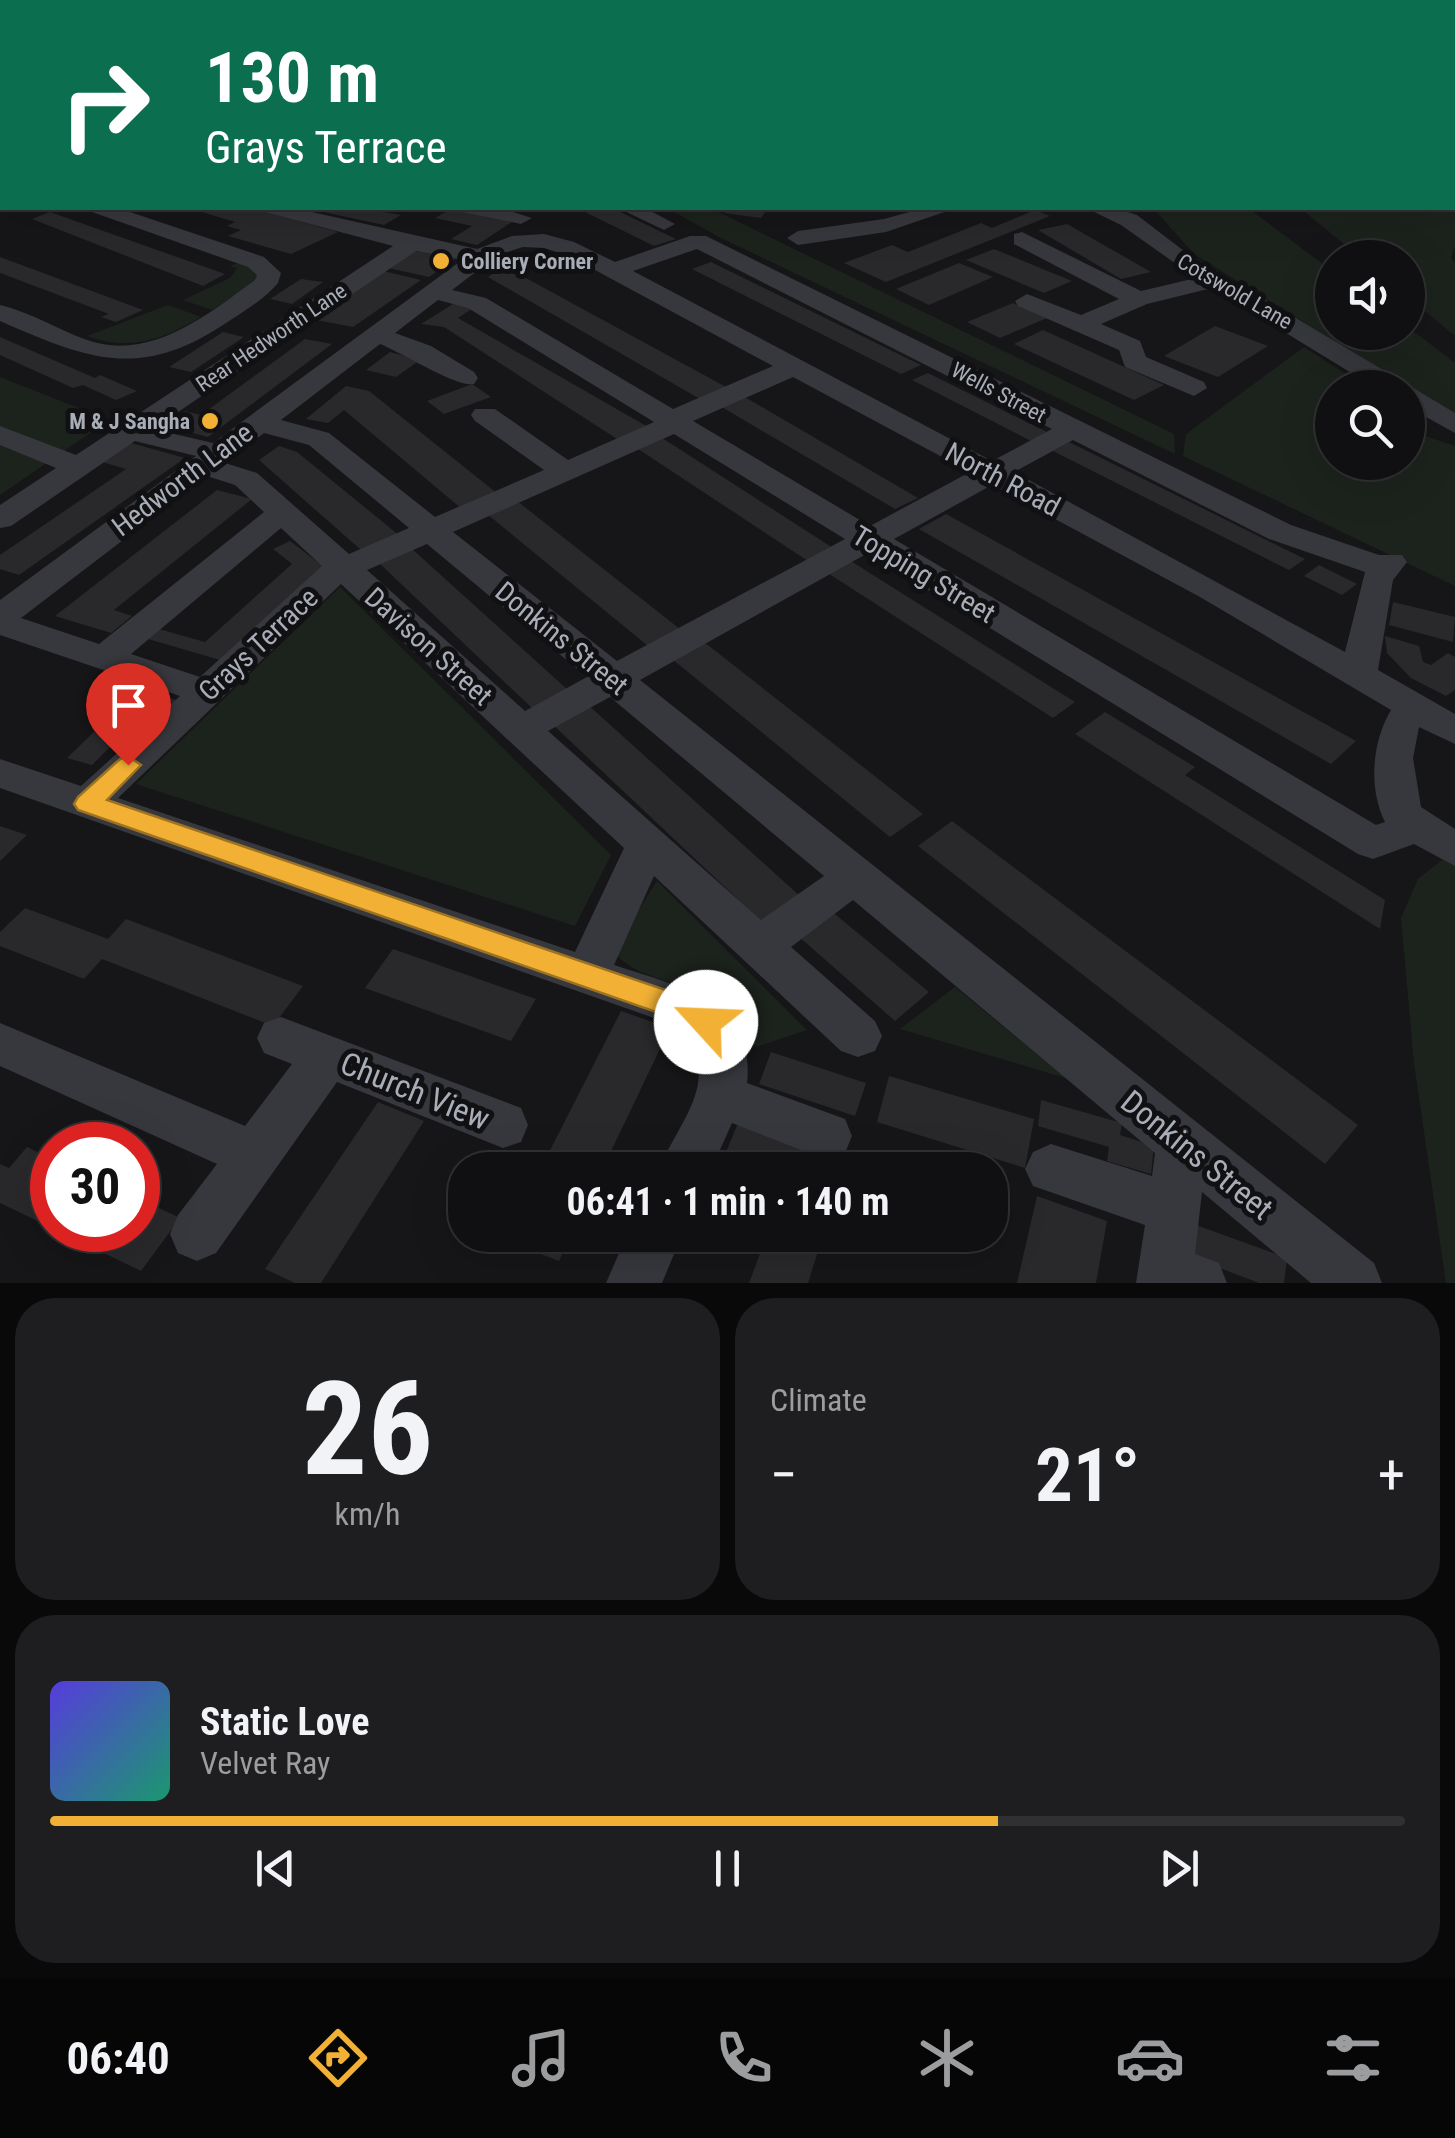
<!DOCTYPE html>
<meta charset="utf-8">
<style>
:root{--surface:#101012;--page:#1e1e20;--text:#f1f3f6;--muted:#9c9d9f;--line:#303032;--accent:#f2b134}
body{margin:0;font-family:"Roboto Condensed",sans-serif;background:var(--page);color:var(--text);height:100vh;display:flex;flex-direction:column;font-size:38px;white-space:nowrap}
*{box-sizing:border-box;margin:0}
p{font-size:32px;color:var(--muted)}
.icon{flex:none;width:55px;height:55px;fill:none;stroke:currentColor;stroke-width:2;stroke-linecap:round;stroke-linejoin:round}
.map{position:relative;height:1283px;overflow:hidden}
.panel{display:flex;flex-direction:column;gap:15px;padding:15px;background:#09090a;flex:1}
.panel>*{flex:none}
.top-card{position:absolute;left:0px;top:0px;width:1455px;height:210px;box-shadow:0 10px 40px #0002,0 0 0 2px var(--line);background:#0b6e4f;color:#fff;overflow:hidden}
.controls{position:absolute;left:1315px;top:240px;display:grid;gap:20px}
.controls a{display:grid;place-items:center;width:110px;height:110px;border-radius:50%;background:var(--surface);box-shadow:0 10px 40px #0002,0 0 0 2px var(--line);font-size:50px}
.speed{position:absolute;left:30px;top:1122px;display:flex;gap:20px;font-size:50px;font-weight:700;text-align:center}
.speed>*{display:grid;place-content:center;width:130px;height:130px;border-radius:50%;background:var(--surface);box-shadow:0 10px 40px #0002,0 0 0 2px var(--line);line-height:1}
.speed .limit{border:15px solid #d22;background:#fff;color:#111}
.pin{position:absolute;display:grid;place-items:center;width:85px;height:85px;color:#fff;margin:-102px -42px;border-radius:50% 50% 50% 0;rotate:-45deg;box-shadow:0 0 10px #0007}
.pin .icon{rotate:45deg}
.me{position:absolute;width:110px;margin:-55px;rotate:295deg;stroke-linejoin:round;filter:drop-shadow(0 0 8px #0008)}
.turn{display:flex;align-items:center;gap:35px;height:210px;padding:0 40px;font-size:45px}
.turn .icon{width:130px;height:130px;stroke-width:2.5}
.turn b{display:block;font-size:70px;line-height:85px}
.big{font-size:75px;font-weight:700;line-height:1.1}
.panel .tile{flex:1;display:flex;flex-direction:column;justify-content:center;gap:15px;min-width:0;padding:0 35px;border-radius:40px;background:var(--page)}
.panel .dial{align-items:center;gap:0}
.dial b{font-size:130px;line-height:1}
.song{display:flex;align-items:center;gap:30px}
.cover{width:120px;height:120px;border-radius:15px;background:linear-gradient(135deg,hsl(250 70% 55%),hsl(160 70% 35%))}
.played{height:10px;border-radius:5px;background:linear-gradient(90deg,var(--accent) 70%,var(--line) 70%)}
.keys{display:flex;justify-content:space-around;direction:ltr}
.heat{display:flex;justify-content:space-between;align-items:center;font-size:55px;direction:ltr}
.panel .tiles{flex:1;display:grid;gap:15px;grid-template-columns:1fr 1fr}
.tile:last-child{grid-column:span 2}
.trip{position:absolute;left:448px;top:1152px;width:560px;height:100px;border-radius:40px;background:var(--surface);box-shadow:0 10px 40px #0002,0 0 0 2px var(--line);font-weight:700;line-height:100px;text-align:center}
.menu{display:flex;height:160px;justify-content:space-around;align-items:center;background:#060607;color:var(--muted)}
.menu .icon{width:70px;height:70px}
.menu .current{color:var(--accent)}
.menu b{font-size:45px;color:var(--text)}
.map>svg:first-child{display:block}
.green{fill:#1c231d}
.building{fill:#29292c}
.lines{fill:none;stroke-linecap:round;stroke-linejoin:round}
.minor{fill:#37383d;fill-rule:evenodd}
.route{fill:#f2b134;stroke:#9d7322;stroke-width:2.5}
.poi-dot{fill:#f2b134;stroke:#111113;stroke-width:4}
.labels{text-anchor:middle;stroke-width:10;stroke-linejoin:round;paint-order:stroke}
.far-poi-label{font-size:22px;font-weight:bold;fill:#a8adb8;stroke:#111113;text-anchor:start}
.far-street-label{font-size:22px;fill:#a8adb8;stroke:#111113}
.street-label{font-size:28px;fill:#a8adb8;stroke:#111113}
.near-street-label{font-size:32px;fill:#a8adb8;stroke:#111113}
</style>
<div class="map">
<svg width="1455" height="1283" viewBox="0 0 1455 1283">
<rect width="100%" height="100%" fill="#161618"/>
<path class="green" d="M 1311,0 L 1455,0 L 1455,246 L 1451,258 L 1455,263 L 1455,336 L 1408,297 L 1408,258 L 1360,257 L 1300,208 L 1452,208 L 1452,2 Z
M 667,208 L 710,208 L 1174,434 L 1175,454 L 719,237 Z
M 1153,208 L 1248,208 L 1332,271 L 1332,332 L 1408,332 L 1408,327 L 1455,363 L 1455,416 L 1194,254 Z
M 238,263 L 255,267 L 260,280 L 212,310 L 183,300 L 230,278 L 237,268 L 230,266 Z
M 168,305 L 201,317 C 164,339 130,352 87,336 Z
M 1304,347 L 1366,387 L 1332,388 L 1332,462 L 1408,462 L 1408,430 L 1455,446 L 1455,586 L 1183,456 L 1186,434 Z
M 0,377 L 109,420 L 0,495 Z
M 340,587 L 611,855 L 575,926 L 136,784 Z
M 1447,856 L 1455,861 L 1455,1283 L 1446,1283 L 1414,1063 L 1401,918 L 1418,879 Z
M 657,881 L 807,1030 L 756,1047 C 747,1035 739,1018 728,1008 C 698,980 642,985 616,954 L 620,939 Z
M 955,987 L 1066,1078 L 900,1029 Z"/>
<path class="building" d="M 189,208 L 252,208 L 338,232 L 291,254 L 228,236 L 241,230 L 227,226 L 235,222 Z
M 305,208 L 360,208 L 401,215 L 384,225 Z
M 577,208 L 612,208 L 676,239 L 654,246 Z
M 728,208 L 759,208 L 757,210 L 766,211 L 761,218 L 724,213 Z
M 451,209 L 512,222 L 477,245 L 451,239 L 472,226 L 435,218 Z
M 1035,210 L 1050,216 L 886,282 L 844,263 L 892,245 L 908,252 L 981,223 L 992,228 Z
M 50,212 L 225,274 L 203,286 L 32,219 Z
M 1067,224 L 1151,272 L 1121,279 L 1038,230 Z
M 994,249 L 1072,281 L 1044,293 L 966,260 Z
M 415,251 L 455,259 L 429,277 L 388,268 Z
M 520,254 L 533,257 L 513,271 L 726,387 L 700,399 L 488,277 Z
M 0,257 L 143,310 L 116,322 L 101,317 L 109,314 L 0,273 Z
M 711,262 L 921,365 L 901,374 L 692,269 Z
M 959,263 L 993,277 L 929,305 L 896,289 Z
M 383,271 L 421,280 L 353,327 L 311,319 Z
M 301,279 L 323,282 L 292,304 L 270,299 Z
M 1013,303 L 1047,318 L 1000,338 L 967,322 Z
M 453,304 L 473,308 L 458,318 L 648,427 L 617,439 L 444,327 L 421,324 Z
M 1215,326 L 1268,346 L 1218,377 L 1164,356 Z
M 1043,330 L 1164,385 L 1134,400 L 1014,344 Z
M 223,332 L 244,337 L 191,372 L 169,367 Z
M 0,337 L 95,378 L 100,375 L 137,391 L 116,400 L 83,385 L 73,388 L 0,355 Z
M 305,339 L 332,344 L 208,437 L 164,425 L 185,411 L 201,415 Z
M 390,352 L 420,360 L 396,377 L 366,370 Z
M 928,373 L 1051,434 L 1035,443 L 912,380 Z
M 472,384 L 491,397 L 444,414 L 427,401 Z
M 346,386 L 369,391 L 498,494 L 462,509 L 344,410 L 328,423 L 306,419 Z
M 743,396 L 918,498 L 895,509 L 720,406 Z
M 659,436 L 833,548 L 808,561 L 635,447 Z
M 1069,442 L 1305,559 L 1289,570 L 1053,451 Z
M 131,443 L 185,458 L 19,575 L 0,569 L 0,555 L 126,469 L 102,462 Z
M 279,446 L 297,452 L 400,536 L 361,550 L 259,460 Z
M 217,490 L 252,499 L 114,610 L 132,616 L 111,633 L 55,616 Z
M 517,501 L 680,629 L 648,646 L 487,514 Z
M 946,514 L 1356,741 L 1331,764 L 919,529 Z
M 290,541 L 327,569 L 227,662 L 148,639 L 159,629 L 205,642 L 292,564 L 273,549 Z
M 411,548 L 568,690 L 532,708 L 378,562 Z
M 846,558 L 1075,702 L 1053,718 L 823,570 Z
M 1319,565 L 1357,584 L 1342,595 L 1304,576 Z
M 1393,602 L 1455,617 L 1453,642 L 1389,625 Z
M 1385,636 L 1419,646 L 1423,662 L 1431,665 L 1448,653 L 1455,657 L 1455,690 L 1446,696 L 1411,678 L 1387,653 Z
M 704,642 L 923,814 L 890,837 L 672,659 Z
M 138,689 L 177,700 L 134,743 L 119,738 L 92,765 L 67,758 Z
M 586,703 L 801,897 L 763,923 L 550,722 Z
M 1105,712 L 1195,767 L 1185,775 L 1385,900 L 1380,929 L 1075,734 Z
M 952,821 L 1358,1125 L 1325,1164 L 918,846 Z
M 0,826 L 27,835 L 0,861 Z
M 25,908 L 108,939 L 126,919 L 303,986 L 273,1026 L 102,959 L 84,979 L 0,946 L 0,932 Z
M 830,910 L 929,992 L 895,1021 L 797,935 Z
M 393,949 L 536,999 L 511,1041 L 365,988 Z
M 621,1011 L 670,1028 L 602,1170 L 540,1170 Z
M 771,1052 L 866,1083 L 855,1116 L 759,1084 Z
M 889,1076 L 1034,1119 L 1025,1168 L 877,1122 Z
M 1041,1100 L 1122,1123 L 1120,1135 L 1154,1146 L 1151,1174 L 1107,1161 L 1109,1147 L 1038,1126 Z
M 378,1102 L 424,1121 L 321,1283 L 295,1283 L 265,1269 Z
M 738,1123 L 838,1157 L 833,1170 L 760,1170 L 724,1157 Z
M 27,1147 L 52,1159 L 52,1228 L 0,1203 L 0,1164 L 9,1168 Z
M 1037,1196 L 1107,1221 L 1096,1283 L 1017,1283 Z
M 138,1198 L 180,1218 L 141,1271 L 56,1230 L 138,1230 Z
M 1196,1225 L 1287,1258 L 1284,1283 L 1259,1283 L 1191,1257 Z
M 507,1235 L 571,1235 L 559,1261 L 504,1240 Z
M 767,1235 L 823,1235 L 808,1283 L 749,1283 Z"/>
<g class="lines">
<path class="minor" d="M 557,0 L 587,0 L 588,2 L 558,2 Z
M 699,0 L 714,0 L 715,2 L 700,2 Z
M 0,48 L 2,48 L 2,58 L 0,58 Z
M 0,82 L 2,82 L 2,93 L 0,93 Z
M 0,143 L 2,143 L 2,155 L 0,155 Z
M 89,208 L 118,208 L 264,257 L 281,273 L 278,283 C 264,300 241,313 223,325 C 138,381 85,358 0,321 L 0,305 C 30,312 57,329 87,340 C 150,362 207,315 255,280 L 257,275 L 248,267 L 92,212 Z
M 262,208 L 294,208 L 477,249 L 512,236 L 544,234 L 574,242 L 615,262 L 690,236 L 706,236 L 1291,525 L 1379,555 L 1402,555 L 1407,562 L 1393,580 L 1378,670 L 1455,714 L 1455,744 L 1419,727 L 1413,758 L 1421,807 L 1455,829 L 1455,866 L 1414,844 L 1373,859 L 1358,854 L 868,553 L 640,680 L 1374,1263 L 1382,1283 L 1311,1283 L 1202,1192 L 1195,1254 L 1219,1263 L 1227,1283 L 1136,1283 L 1145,1225 L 1033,1186 L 1025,1169 L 1033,1152 L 1051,1144 L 1152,1176 L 1155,1153 L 853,900 L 791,947 L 875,1021 L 882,1036 L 875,1051 L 858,1057 L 841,1051 L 654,876 L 614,965 C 676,986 756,999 747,1083 L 845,1119 L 852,1136 L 845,1153 L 827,1160 L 732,1123 L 711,1170 L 658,1170 C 682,1116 727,1075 674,1025 L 0,788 L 0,759 L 81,786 L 180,696 L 0,635 L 0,600 L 196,456 L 135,441 L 11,526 L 0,528 L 0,505 L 56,468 L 0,445 L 0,426 L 76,455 L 393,246 L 265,212 ZM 523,247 L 544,248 L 569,256 L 773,366 L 673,409 L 486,298 L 452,290 L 498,255 ZM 697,249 L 1052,429 L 992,461 L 633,271 ZM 416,251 L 462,260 L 213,443 L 153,429 ZM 438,300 L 468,308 L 654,422 L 568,460 L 495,409 L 475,409 L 471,415 L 475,421 L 544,470 L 435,517 L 329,433 L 281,420 L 380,344 C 403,353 457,388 474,384 L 478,378 L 474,372 L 431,346 L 395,333 ZM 793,377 L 970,472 L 870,526 L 693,421 ZM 264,433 L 309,445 L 409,528 L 349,554 L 257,473 L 225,463 ZM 674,434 L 845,539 L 617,661 L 453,532 ZM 1073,440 L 1269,539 L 1365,572 L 1345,652 L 1014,472 ZM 207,476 L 235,485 L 264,512 L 99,644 L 21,618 ZM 992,485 L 1200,597 L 1391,710 C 1372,742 1368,788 1385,822 L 1376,825 L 894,539 ZM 281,528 L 322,566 L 200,677 L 131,654 ZM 427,544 L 587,677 L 525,711 L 367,570 ZM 341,584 L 624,848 L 575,952 L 118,798 ZM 610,697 L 824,876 L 761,920 L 548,731 Z
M 458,208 L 500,208 L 532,218 L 521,224 L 462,212 Z
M 618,208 L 645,208 L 675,224 L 664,230 Z
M 924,208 L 956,208 L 886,232 L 798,245 L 787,238 L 798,231 L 884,219 Z
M 1086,208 L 1115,208 L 1137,215 L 1184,251 L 1455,413 L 1455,433 L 1408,407 L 1408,388 L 1376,388 L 1212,288 L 1147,304 L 1101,324 L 1140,341 L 1146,357 L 1204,382 L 1207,388 L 1194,396 L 1125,367 L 1119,350 L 1018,306 L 1015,301 L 1027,294 L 1081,315 L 1119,299 L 1014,244 L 1014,234 L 1022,232 L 1141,291 L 1196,278 L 1121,225 Z
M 281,1017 L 521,1108 L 528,1125 L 521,1142 L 503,1148 L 337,1082 L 216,1253 L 197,1261 L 178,1253 L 170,1234 L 178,1215 L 217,1164 L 0,1066 L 0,1023 L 245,1126 L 292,1064 L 264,1053 L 257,1038 L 264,1023 Z
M 627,1235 L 682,1235 L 662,1283 L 606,1283 Z"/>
</g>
<path class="route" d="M 128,756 L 141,765 L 107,800 L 701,1002 L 721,1022 L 716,1032 L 706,1036 L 679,1020 L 78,810 L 74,804 L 78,797 L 120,759 Z"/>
<g class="poi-dot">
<circle cx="441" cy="261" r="10"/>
<circle cx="210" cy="421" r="10"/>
</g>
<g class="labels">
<g class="far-poi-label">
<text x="461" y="269">Colliery Corner</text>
<text x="190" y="429" text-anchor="end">M &amp; J Sangha</text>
</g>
<g class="far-street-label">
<text transform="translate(1235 291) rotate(30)" y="8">Cotswold Lane</text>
<text transform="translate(271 337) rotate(-34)" y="8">Rear Hedworth Lane</text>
<text transform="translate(999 392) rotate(28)" y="8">Wells Street</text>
</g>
<g class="street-label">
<text transform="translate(182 479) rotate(-37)" y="10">Hedworth Lane</text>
<text transform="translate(1003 479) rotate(28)" y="10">North Road</text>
<text transform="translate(924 574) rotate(31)" y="10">Topping Street</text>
<text transform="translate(562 638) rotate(39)" y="10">Donkins Street</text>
<text transform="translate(258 644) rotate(-43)" y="10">Grays Terrace</text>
<text transform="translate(429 646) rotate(42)" y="10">Davison Street</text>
</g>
<g class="near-street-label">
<text transform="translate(415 1091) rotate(22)" y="11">Church View</text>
<text transform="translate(1197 1155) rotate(39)" y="11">Donkins Street</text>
</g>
</g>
</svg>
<div class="controls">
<a><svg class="icon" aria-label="sound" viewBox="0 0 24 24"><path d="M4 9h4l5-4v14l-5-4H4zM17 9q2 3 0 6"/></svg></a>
<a><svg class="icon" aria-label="search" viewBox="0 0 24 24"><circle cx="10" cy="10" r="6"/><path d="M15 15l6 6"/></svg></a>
</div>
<div class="speed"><div class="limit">30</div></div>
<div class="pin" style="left:128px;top:765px;background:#d93025"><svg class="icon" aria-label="arrive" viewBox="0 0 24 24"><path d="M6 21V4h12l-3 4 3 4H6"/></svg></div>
<svg class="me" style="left:706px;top:1022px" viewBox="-20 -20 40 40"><circle r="19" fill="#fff"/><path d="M0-13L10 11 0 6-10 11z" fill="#f2b134"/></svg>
<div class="trip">06:41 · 1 min · 140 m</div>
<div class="top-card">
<div class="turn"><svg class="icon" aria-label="right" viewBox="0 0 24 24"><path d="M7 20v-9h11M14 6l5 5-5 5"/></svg><div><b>130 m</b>Grays Terrace</div></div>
</div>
</div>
<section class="panel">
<div class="tiles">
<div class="tile dial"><b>26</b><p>km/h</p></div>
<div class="tile"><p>Climate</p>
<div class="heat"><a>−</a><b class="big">21°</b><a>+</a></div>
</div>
<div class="tile">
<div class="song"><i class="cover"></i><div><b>Static Love</b><p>Velvet Ray</p></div></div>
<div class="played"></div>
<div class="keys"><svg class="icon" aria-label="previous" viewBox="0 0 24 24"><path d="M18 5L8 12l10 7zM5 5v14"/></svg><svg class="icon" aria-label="pause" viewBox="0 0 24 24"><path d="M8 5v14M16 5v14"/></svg><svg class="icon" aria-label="next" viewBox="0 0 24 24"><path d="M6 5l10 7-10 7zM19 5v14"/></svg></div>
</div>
</div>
</section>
<nav class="menu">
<b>06:40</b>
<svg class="icon current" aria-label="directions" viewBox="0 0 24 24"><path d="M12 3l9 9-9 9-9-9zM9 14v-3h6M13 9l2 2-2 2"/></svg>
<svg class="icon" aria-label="music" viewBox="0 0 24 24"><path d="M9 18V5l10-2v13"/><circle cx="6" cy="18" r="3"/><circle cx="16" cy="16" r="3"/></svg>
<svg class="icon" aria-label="phone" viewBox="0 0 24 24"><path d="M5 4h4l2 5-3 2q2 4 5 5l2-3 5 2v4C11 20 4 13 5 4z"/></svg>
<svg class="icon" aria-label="climate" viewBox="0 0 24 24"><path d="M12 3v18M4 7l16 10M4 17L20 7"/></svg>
<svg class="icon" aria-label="car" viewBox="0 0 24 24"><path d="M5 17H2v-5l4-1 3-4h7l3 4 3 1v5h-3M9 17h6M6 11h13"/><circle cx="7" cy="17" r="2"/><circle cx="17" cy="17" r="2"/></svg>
<svg class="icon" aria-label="filters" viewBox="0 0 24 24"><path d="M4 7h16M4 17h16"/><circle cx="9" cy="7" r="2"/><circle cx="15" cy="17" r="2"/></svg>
</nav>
